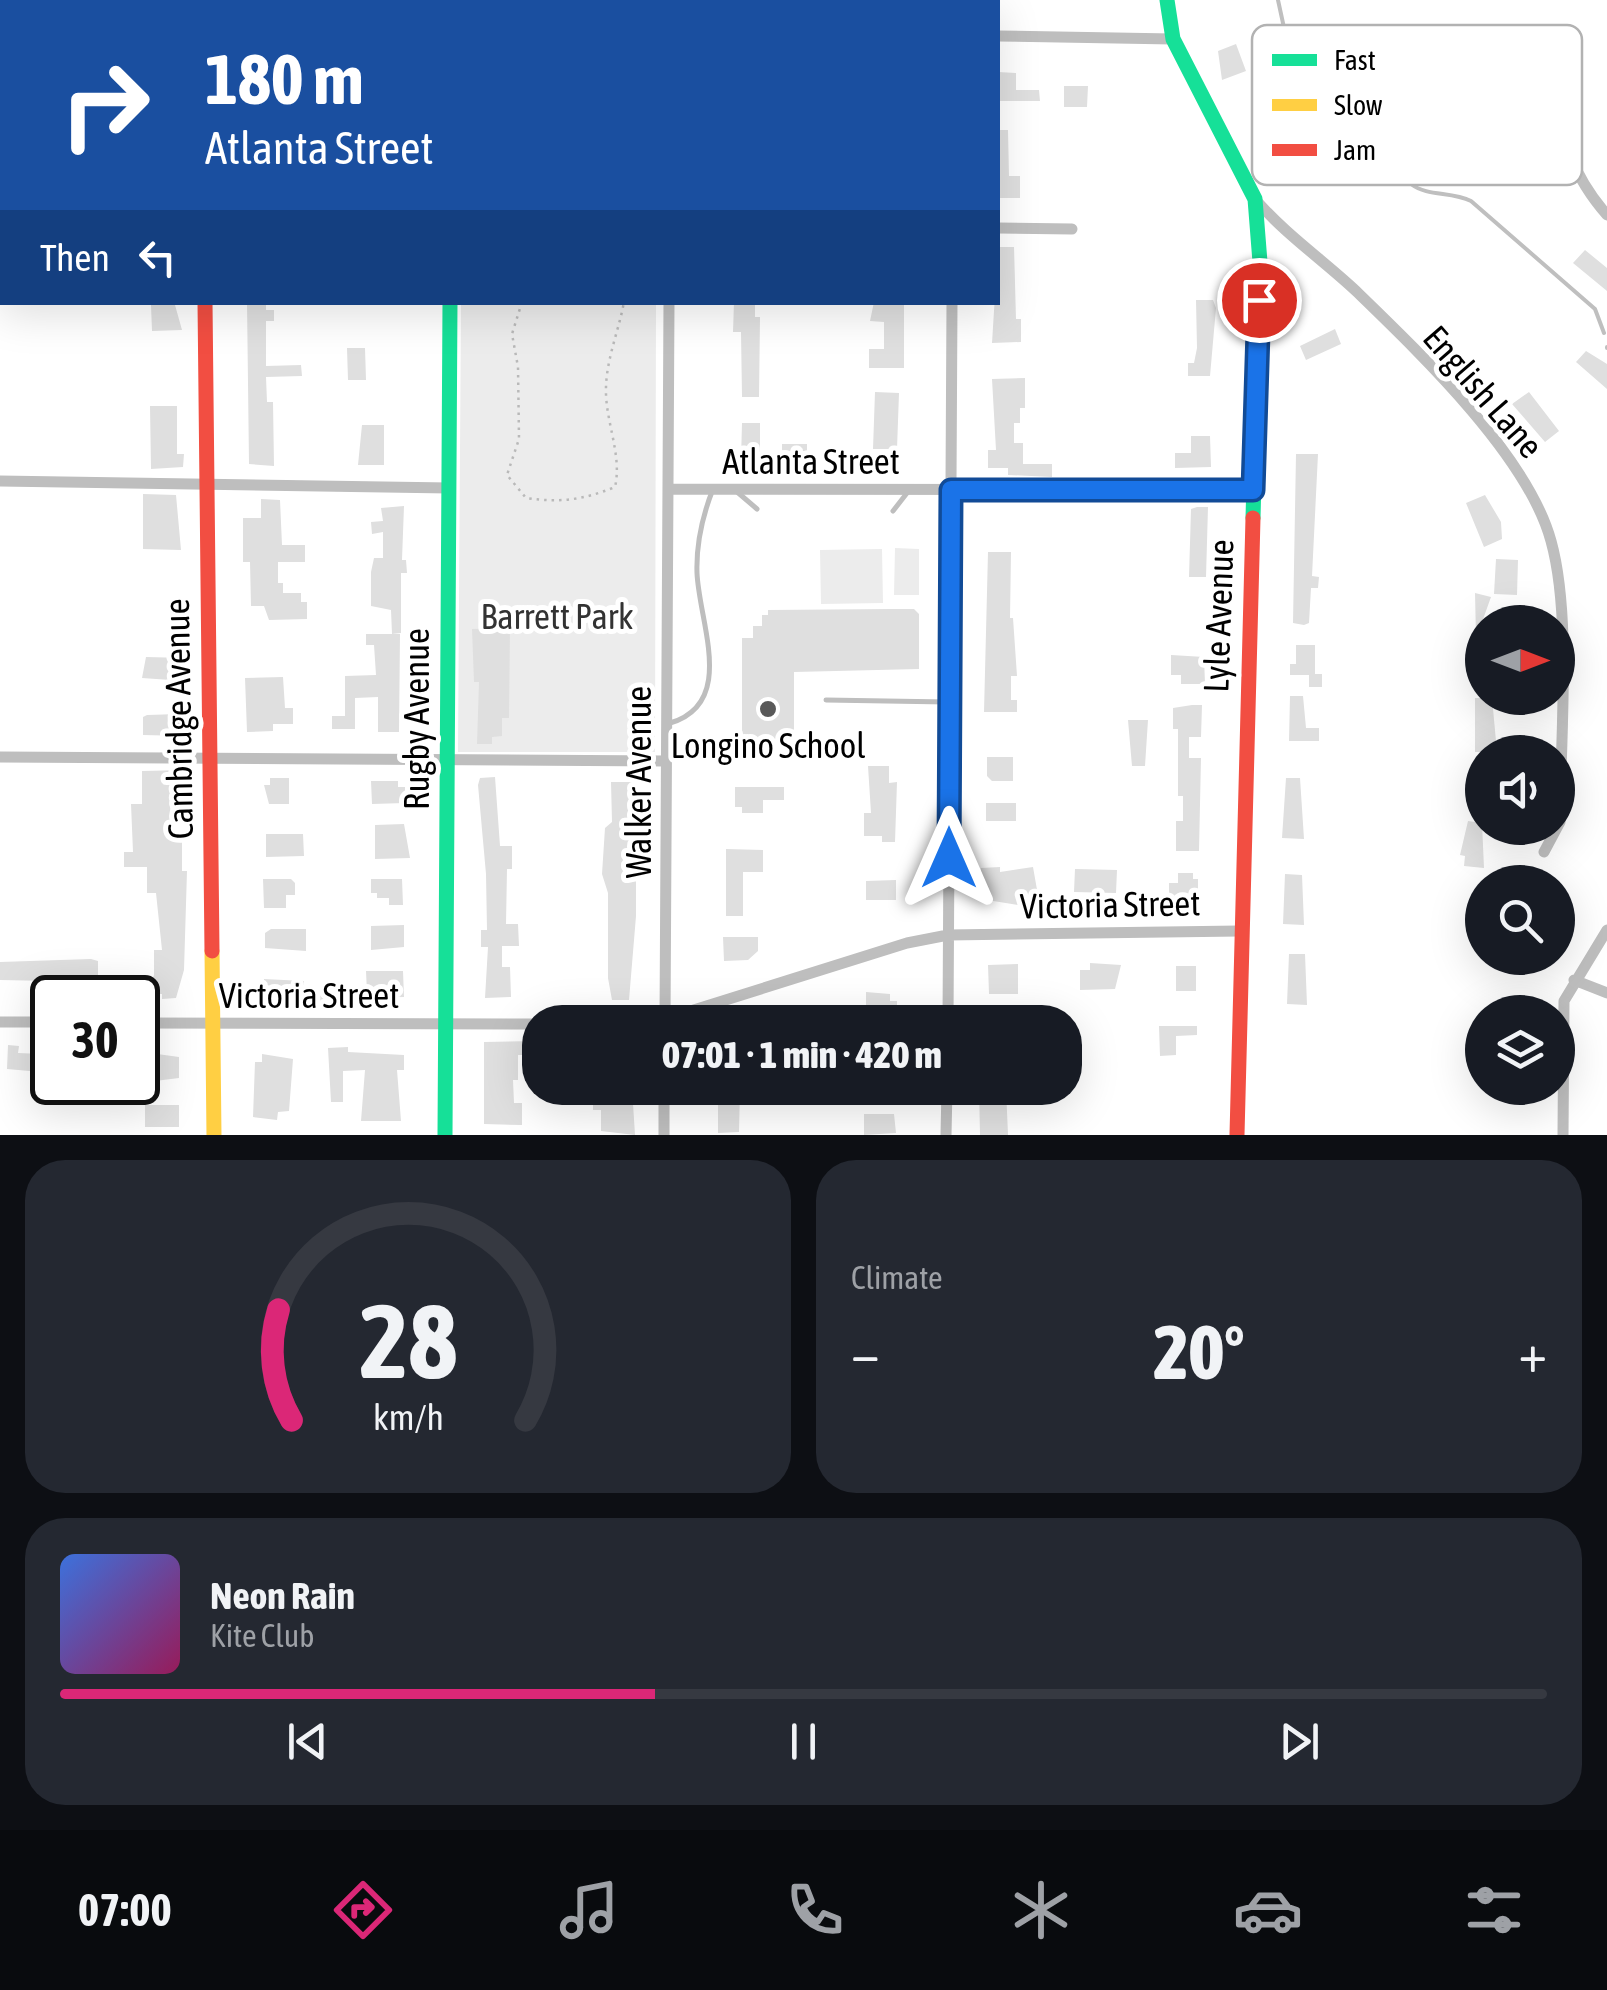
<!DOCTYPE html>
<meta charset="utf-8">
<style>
:root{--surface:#171b24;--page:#242831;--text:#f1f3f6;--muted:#9ea1a6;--line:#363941;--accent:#db2777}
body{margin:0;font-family:"Asap Condensed",sans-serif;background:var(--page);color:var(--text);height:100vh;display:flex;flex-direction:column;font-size:38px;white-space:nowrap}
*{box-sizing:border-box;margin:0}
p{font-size:32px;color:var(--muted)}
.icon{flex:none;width:55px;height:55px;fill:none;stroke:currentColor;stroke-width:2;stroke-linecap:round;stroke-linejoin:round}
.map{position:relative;height:1135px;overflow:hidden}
.side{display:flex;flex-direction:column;gap:25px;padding:25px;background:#0d0f14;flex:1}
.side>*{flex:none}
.hud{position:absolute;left:0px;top:0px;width:1000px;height:305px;box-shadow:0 10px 40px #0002;background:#1a4fa0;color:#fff;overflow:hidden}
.needle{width:65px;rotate:90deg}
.tools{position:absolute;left:1465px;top:605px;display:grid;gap:20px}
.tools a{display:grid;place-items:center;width:110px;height:110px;border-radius:50%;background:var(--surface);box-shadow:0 10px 40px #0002;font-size:50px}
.speed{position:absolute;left:30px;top:975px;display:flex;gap:20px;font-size:50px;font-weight:700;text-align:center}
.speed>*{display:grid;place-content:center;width:130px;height:130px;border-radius:50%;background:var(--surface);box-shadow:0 10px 40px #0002;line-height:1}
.speed .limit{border:5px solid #111;border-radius:15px;background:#fff;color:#111}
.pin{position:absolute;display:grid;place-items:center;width:85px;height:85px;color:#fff;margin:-42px;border:5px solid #fff;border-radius:50%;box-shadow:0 2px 10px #0007}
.me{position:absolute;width:110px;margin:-55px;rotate:0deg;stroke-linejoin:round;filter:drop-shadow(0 0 8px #0008)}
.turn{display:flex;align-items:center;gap:35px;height:210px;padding:0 40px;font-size:45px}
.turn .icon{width:130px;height:130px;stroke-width:2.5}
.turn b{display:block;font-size:70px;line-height:85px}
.then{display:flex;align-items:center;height:95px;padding:0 40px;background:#0003;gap:20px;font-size:38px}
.big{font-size:75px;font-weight:800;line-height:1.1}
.side .widget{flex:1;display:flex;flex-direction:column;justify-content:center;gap:15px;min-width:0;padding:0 35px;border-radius:40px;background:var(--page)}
.side .dial{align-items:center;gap:0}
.dial svg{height:260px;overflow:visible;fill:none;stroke:var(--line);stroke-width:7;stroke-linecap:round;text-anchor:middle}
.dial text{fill:var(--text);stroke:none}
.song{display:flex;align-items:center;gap:30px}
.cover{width:120px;height:120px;border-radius:15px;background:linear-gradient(135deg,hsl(220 70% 55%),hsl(330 70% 35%))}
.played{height:10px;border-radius:5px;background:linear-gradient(90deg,var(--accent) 40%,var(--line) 40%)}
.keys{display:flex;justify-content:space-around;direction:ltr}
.heat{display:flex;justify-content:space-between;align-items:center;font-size:55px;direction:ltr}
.side .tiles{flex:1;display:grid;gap:25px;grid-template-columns:1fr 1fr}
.widget:last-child{grid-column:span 2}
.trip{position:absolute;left:522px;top:1005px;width:560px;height:100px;border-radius:40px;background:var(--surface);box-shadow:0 10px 40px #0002;font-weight:800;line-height:100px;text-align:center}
.tab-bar{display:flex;height:160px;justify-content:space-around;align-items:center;background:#090b0e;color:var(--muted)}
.tab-bar .icon{width:70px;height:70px}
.tab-bar .current{color:var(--accent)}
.tab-bar b{font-size:45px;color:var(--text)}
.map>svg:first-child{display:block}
.green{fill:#ececec}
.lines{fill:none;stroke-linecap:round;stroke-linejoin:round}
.stream{stroke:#bfbfbf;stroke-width:4}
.building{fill:#dfdfdf}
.path{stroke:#b9b9b9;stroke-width:2.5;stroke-dasharray:2.5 5;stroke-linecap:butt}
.lane{stroke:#bebebe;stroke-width:5}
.street{stroke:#bebebe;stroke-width:11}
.fast{stroke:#16e098;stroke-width:15}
.slow{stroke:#ffcf43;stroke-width:15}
.jam{stroke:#f24e42;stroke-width:15}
.route-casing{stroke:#114b97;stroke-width:25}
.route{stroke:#1a73e8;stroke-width:18}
.poi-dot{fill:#595959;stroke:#fff;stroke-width:4}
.labels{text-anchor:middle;stroke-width:10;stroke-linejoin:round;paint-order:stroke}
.street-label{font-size:35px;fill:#000;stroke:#fff}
.park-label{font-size:35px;fill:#333;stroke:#fff}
.poi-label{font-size:35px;fill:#000;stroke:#fff}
.key{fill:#fff;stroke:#b2b2b2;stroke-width:2.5}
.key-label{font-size:28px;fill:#000}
</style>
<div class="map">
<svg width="1607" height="1135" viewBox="0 0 1607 1135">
<rect width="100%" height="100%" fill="#fff"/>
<path class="green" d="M 461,303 L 656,303 L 655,752 L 458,752 Z
M 895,548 L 919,549 L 919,595 L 894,595 Z
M 882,549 L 883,603 L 821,604 L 820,550 Z"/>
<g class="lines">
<path class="stream" d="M 1278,0 L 1299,97 L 1312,131 C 1334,141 1358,134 1380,148 C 1392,156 1398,174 1411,184 C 1428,197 1451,191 1471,201 L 1595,309 L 1604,333
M 1607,347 L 1607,348"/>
</g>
<path class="building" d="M 1236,44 L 1246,71 L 1222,80 L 1218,51 Z
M 998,72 L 1016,73 L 1016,90 L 1039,90 L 1040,101 L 998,101 Z
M 1064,86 L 1088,86 L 1087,107 L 1064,107 Z
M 998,130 L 1008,130 L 1009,176 L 1020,176 L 1020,198 L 998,198 Z
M 998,247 L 1014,247 L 1016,319 L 1021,319 L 1021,342 L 992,343 Z
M 1585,250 L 1607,268 L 1607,291 L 1573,263 Z
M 1196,300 L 1213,300 L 1216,308 L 1210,376 L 1188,376 L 1188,363 L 1194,363 L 1197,348 Z
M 247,302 L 266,302 L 266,310 L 274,310 L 274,321 L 266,321 L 266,366 L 301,365 L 302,376 L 266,377 L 267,402 L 273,402 L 274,466 L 249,464 Z
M 734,302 L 755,302 L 755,317 L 760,317 L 759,397 L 742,397 L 741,332 L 733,332 Z
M 874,302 L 904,302 L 904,368 L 869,368 L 869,349 L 884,349 L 884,322 L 870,321 Z
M 151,305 L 175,305 L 182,330 L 152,331 Z
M 1335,329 L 1341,344 L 1306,360 L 1300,346 Z
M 347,348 L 365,348 L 366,380 L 348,380 Z
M 1586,351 L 1607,364 L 1607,389 L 1576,362 Z
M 1025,378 L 1025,408 L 1020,408 L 1020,423 L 1014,423 L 1014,443 L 1023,443 L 1023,464 L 1052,464 L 1052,477 L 1008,475 L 1008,468 L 988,468 L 988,450 L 996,450 L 992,379 Z
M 875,392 L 899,393 L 897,449 L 873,449 Z
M 1529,392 L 1559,431 L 1545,442 L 1512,404 Z
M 150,406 L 177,406 L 177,454 L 184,454 L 183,467 L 151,469 Z
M 742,423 L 760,423 L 760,453 L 751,453 L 751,460 L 741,460 Z
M 362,425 L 384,425 L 384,465 L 358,465 Z
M 1191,436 L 1210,436 L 1211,467 L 1175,468 L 1175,453 L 1191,453 Z
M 782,444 L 807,444 L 807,468 L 782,468 Z
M 1296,454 L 1318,454 L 1312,576 L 1319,577 L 1318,588 L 1311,588 L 1309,623 L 1304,625 L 1293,623 Z
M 143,494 L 176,495 L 181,550 L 143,549 Z
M 1485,495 L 1501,522 L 1502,539 L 1484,547 L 1466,503 Z
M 261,499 L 280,500 L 282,545 L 305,545 L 305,562 L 278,562 L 278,583 L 283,583 L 283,593 L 301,593 L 301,602 L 307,602 L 307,619 L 269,620 L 264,606 L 251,606 L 250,562 L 243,562 L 243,518 L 261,518 Z
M 404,506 L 402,560 L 406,560 L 407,573 L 401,573 L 401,633 L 392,634 L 391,610 L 371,606 L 371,572 L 374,558 L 383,558 L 383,532 L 372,534 L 371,522 L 383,521 L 381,508 Z
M 1197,507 L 1208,507 L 1206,577 L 1189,577 L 1191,509 Z
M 988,552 L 1011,552 L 1010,618 L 1013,618 L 1017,676 L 1011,676 L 1011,700 L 1017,700 L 1017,712 L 984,712 Z
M 1496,559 L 1518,560 L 1517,595 L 1494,594 Z
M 1475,593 L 1491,597 L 1482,622 L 1482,659 L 1469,658 L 1470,636 L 1476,637 Z
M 891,609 L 914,609 L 919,614 L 919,669 L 794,672 L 794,746 L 742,746 L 742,638 L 753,638 L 753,626 L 762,626 L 762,615 L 768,615 L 768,610 Z
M 510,628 L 509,718 L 502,718 L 502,736 L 492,737 L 492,744 L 477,744 L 479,682 L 474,682 L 472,629 Z
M 366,634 L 400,634 L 399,732 L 378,732 L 378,697 L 355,698 L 355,729 L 332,729 L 332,716 L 345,716 L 345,676 L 376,675 L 374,645 L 366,645 Z
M 1296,645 L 1315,645 L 1315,674 L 1322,674 L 1322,687 L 1309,687 L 1309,675 L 1290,675 L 1290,664 L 1296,664 Z
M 1171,655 L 1204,657 L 1205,684 L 1181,684 L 1181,675 L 1171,675 Z
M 146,657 L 186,658 L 185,681 L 142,678 Z
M 283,677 L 285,708 L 293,708 L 293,724 L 273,724 L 273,731 L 247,732 L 245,678 Z
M 1290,696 L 1303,696 L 1306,728 L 1319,728 L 1319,741 L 1289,741 Z
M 1475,698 L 1492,698 L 1497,752 L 1475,752 Z
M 1192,705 L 1202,705 L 1201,737 L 1189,737 L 1189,758 L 1201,758 L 1199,851 L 1176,851 L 1176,821 L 1183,821 L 1183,796 L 1178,796 L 1178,729 L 1173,729 L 1173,708 Z
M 179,714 L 185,717 L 184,736 L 143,735 L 143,717 L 147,715 Z
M 1128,720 L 1148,720 L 1145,766 L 1132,766 Z
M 987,757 L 1013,757 L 1013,781 L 992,781 L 987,776 Z
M 868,766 L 889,766 L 889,783 L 897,782 L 895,842 L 882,842 L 882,836 L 864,836 L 864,813 L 871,813 Z
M 186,770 L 186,791 L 171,791 L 169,840 L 182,840 L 182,871 L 187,871 L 184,970 L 176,998 L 162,999 L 162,994 L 143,994 L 143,983 L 151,983 L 154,975 L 154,950 L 162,950 L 156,893 L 147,893 L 147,867 L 124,867 L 124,852 L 133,852 L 131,804 L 142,804 L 142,771 Z
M 495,777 L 500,846 L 512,846 L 512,869 L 507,869 L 506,924 L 518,924 L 519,946 L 502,946 L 502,967 L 510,967 L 511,997 L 485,998 L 488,947 L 481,947 L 481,930 L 487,930 L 486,874 L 478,785 L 480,778 Z
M 270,778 L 289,778 L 289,804 L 269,804 L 264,785 L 270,785 Z
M 1286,778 L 1300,778 L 1304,839 L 1282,838 Z
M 371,781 L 398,781 L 398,787 L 405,787 L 405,803 L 372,804 Z
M 611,782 L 636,782 L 636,916 L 629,1000 L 612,1000 L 608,978 L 608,893 L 602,874 L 605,828 L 612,822 Z
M 735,787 L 784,787 L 784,800 L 763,800 L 763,813 L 742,813 L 742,807 L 735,807 Z
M 986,803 L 1016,803 L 1016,821 L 986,821 Z
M 1468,821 L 1482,823 L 1484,868 L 1464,866 L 1465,856 L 1460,855 Z
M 404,824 L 410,858 L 375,859 L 375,825 Z
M 266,834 L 303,834 L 304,856 L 266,857 Z
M 726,849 L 763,850 L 763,872 L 743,872 L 743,916 L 726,916 Z
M 1000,867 L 1000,872 L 1033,867 L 1039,901 L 1018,905 L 981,899 L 981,868 Z
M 1075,869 L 1117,870 L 1116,893 L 1074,892 Z
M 1178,873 L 1193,873 L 1193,879 L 1198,879 L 1198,901 L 1169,901 L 1169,883 L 1178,883 Z
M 1285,874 L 1302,875 L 1304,925 L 1283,924 Z
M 263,879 L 291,879 L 295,883 L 295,895 L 286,895 L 286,908 L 264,908 Z
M 371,879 L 402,879 L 403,905 L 389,905 L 389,898 L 377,898 L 377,893 L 371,893 Z
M 896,880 L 896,900 L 866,900 L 866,881 Z
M 404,925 L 404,947 L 371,950 L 371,926 Z
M 271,929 L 306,929 L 306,951 L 265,948 L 265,933 Z
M 723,937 L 758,937 L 758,951 L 748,960 L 724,961 Z
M 1289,954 L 1305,954 L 1307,1005 L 1287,1004 Z
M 91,959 L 98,961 L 98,982 L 0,980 L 0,962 Z
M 1090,963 L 1121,965 L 1115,989 L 1080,990 L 1080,970 L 1090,970 Z
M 1018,964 L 1018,994 L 989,994 L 988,965 Z
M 1176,966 L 1196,966 L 1196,991 L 1176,991 Z
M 366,971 L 403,971 L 404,997 L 373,998 L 373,992 L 367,993 Z
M 264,979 L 304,981 L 304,989 L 347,990 L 347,1001 L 326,1005 L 264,1000 Z
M 866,992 L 890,994 L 890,1001 L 897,1001 L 897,1019 L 866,1022 Z
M 1159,1026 L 1197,1026 L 1197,1035 L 1176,1036 L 1176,1055 L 1160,1056 Z
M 43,1031 L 52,1032 L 52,1073 L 7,1069 L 8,1045 L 19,1046 L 18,1053 L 42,1054 Z
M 540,1041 L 540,1055 L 518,1055 L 518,1080 L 513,1080 L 514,1103 L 522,1103 L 522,1125 L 484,1124 L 484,1042 Z
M 348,1047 L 348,1052 L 404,1055 L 404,1070 L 397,1070 L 401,1121 L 361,1121 L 365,1070 L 343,1071 L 343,1102 L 331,1102 L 328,1048 Z
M 150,1053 L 179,1057 L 179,1078 L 147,1082 Z
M 262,1054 L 293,1059 L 289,1111 L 278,1112 L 277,1120 L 253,1117 L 255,1062 L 262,1062 Z
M 593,1088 L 632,1088 L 635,1135 L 601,1131 L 601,1110 L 593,1110 Z
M 718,1088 L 740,1088 L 739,1132 L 718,1133 Z
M 979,1088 L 1006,1088 L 1008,1135 L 980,1135 Z
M 145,1105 L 179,1105 L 179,1127 L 145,1127 Z
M 864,1114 L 894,1114 L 896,1133 L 864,1135 Z"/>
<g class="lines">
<path class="path" d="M 522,302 L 512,334 L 518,367 L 519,439 L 507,475 L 526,498 C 560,503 583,500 615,487 C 622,457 607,425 606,394 C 605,362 618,334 624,302"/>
<path class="lane" d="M 736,491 L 757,509
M 893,511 L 907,493
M 826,700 L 947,702
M 670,723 C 737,703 699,623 697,573 C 696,543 702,517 713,489"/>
<path class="street" d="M 65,2 L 65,0
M 205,2 L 205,0
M 456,2 L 456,0
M 735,2 L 736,0
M 998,36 L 1173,39
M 1557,89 C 1566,144 1569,171 1607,215
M 1255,199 C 1285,234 1323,260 1356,291 C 1420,353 1528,456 1551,541 C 1572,616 1560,741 1560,822 L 1544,852
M 0,221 L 2,221
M 998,228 L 1072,229
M 0,481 L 449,488
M 668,489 L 1253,490
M 0,757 L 666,761
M 1574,980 L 1607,993
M 0,1022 L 52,1022
M 635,1022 L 665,1019 L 907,943 L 948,935 L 1239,931
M 665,1022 L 669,302
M 948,1022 L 952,302
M 138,1023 L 540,1024
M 664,1135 L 664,1088
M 946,1135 L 947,1088
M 1563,1135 L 1564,1001 L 1607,930"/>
<path class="fast" d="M 1167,0 L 1173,39 L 1255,199 L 1260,262 L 1253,518
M 445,1135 L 450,302"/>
<path class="slow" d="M 212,951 L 214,1135"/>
<path class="jam" d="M 205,302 L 212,951
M 1237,1135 L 1253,518"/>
</g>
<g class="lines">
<defs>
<path id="route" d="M 949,858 L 951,490 L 1253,490 L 1259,300"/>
</defs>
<use href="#route" class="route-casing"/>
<use href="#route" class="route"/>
</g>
<circle class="poi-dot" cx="768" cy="709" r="10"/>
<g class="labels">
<g class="street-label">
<text transform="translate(1483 392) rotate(49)" y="12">English Lane</text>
<text x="811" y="474">Atlanta Street</text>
<text transform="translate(1219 616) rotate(-88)" y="12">Lyle Avenue</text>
<text transform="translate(179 719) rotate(-91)" y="12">Cambridge Avenue</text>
<text transform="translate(417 719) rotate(-90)" y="12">Rugby Avenue</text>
<text transform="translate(639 782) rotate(-90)" y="12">Walker Avenue</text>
<text transform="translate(1110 905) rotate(-1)" y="12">Victoria Street</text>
<text x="309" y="1008">Victoria Street</text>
</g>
<g class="park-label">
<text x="557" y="629">Barrett Park</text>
</g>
<g class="poi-label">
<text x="768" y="758">Longino School</text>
</g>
</g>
<rect x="1252" y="25" width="330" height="160" rx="15" class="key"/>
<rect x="1272" y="54" width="45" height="12" fill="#16e098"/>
<rect x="1272" y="99" width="45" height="12" fill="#ffcf43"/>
<rect x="1272" y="144" width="45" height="12" fill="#f24e42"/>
<g class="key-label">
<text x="1334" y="70">Fast</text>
<text x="1334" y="115">Slow</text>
<text x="1334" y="160">Jam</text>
</g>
</svg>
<div class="tools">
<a><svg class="needle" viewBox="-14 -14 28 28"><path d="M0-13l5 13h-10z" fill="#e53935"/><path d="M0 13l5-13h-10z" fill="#9ea1a6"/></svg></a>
<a><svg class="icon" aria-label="sound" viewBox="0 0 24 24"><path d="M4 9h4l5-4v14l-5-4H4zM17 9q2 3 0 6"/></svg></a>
<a><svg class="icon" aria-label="search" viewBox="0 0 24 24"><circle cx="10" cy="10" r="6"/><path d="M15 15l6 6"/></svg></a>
<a><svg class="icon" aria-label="layers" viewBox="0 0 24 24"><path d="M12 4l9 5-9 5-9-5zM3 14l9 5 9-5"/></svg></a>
</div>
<div class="speed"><div class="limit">30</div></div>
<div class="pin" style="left:1259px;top:300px;background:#d93025"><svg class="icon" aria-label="arrive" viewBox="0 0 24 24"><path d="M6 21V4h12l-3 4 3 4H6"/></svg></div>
<svg class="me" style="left:949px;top:858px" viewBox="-20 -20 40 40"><path d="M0-17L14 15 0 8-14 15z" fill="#1a73e8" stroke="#fff" stroke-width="4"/></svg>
<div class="trip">07:01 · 1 min · 420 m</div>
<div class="hud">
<div class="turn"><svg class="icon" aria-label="right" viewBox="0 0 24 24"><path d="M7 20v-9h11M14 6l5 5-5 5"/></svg><div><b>180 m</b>Atlanta Street</div></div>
<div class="then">Then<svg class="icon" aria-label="left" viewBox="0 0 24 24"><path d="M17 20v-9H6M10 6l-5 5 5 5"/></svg></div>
</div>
</div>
<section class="side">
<div class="tiles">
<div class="widget dial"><svg viewBox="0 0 100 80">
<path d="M14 69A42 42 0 1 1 86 69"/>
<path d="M14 69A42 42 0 0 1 10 35" stroke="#db2777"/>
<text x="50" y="56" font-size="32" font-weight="700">28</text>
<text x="50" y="72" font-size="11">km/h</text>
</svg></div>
<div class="widget"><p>Climate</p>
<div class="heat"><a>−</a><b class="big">20°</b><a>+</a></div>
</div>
<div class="widget">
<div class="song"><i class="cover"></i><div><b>Neon Rain</b><p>Kite Club</p></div></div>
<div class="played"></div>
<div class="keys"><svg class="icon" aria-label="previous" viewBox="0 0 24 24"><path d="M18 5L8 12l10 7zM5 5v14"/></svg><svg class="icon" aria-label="pause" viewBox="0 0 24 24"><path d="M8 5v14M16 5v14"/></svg><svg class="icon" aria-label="next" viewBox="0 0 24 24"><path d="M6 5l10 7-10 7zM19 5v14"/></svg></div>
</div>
</div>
</section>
<nav class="tab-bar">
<b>07:00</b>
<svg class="icon current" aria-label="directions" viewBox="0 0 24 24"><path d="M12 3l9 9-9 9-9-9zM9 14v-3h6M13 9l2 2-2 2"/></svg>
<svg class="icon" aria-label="music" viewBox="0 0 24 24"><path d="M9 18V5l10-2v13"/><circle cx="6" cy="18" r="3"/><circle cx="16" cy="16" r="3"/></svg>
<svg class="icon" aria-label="phone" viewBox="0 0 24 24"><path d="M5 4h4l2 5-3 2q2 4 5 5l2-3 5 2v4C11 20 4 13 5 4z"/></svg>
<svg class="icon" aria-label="climate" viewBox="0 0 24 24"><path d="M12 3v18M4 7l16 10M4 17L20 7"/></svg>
<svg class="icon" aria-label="car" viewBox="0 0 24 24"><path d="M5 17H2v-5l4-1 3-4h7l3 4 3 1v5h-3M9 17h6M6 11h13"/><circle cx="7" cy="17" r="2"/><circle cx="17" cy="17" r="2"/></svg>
<svg class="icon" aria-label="filters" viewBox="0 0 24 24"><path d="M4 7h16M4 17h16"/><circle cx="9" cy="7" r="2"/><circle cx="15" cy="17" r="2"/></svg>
</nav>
